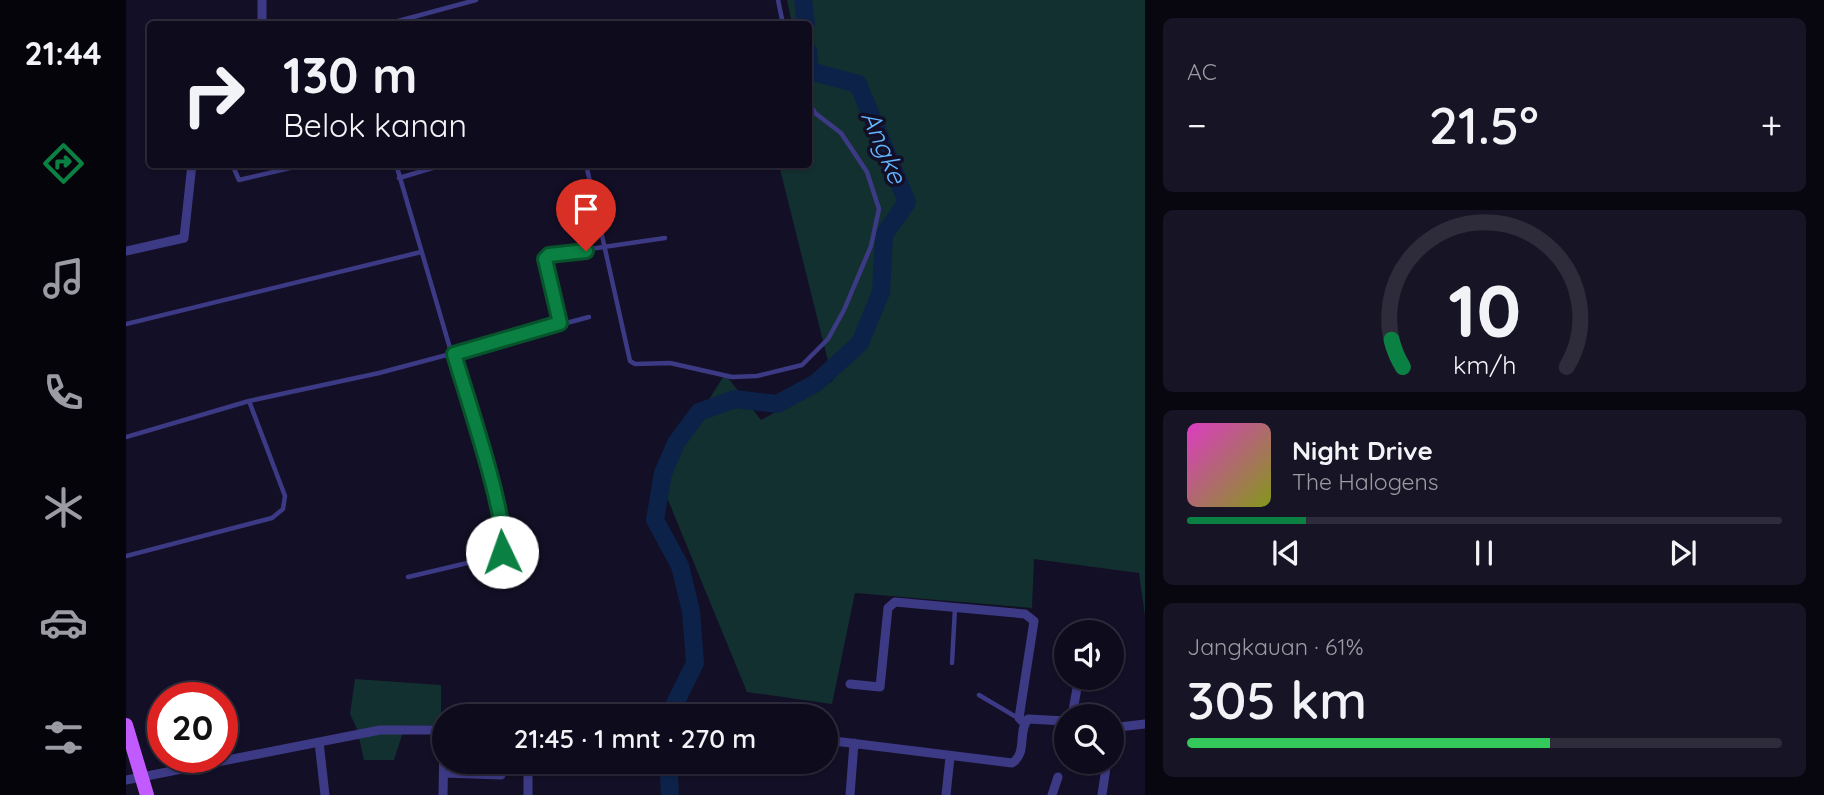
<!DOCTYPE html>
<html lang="id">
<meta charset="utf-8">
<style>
:root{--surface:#0e0b1c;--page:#171425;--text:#f1f3f6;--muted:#9b9ba3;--line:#2e2b3b;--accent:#0b8043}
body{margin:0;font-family:Quicksand,sans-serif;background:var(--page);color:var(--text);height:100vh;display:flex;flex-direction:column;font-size:26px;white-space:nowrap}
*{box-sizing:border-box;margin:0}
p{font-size:23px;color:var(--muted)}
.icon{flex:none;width:38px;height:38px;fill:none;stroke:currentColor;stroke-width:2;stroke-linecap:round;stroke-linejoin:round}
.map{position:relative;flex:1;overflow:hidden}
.side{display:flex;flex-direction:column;gap:18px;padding:18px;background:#08060f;width:679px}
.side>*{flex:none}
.guide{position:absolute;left:21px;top:21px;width:665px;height:147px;border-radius:7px;box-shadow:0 2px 5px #0004,0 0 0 2px var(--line);background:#0e0b1c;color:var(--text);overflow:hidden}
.buttons{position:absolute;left:928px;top:620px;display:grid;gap:14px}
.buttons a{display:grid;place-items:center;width:70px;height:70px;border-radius:50%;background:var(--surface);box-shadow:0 2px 5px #0004,0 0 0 2px var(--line);font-size:35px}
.speed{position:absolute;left:21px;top:682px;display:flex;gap:14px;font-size:35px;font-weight:700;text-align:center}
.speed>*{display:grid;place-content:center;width:91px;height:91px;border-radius:50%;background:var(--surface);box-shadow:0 2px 5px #0004,0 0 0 2px var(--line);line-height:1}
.speed .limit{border:10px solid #d22;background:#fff;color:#111}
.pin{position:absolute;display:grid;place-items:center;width:60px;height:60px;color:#fff;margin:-72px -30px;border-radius:50% 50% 50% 0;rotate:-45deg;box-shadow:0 0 7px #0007}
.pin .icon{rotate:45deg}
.me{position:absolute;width:77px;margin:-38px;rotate:357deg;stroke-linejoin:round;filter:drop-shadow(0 0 5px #0008)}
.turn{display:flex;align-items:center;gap:24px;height:147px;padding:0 21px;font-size:32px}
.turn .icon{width:91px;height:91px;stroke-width:2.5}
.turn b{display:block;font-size:49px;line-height:60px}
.big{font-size:52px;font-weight:600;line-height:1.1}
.side .widget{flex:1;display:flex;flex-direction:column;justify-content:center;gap:10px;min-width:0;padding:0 24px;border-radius:10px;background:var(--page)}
.side .dial{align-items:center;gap:0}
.dial svg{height:182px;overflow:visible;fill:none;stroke:var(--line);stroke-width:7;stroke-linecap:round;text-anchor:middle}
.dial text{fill:var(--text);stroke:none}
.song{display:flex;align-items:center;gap:21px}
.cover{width:84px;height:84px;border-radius:10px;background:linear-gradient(135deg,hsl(310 70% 55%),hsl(70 70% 35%))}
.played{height:7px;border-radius:4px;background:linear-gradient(90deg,var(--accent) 20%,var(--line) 20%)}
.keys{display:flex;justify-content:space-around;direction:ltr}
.heat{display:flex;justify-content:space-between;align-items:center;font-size:38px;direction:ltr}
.charge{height:10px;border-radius:5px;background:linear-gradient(90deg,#34c759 61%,var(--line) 0)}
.trip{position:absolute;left:306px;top:704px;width:406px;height:70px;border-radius:35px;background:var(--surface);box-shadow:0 2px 5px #0004,0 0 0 2px var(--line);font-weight:600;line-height:70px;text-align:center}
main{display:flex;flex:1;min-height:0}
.dock{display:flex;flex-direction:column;width:126px;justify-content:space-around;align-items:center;background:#06040b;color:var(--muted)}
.dock .icon{width:49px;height:49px}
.dock .selected{color:var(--accent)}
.dock b{font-size:32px;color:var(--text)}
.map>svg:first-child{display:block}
.green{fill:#12302f}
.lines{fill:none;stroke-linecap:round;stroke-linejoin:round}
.river{stroke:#0c2248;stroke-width:18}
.service{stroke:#3d3a85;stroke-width:4.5}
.minor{stroke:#3d3a85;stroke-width:9}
.primary{stroke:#c25bff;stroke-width:14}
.route-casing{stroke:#07532c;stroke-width:18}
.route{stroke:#0b8043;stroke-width:12}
.labels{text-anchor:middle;stroke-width:7;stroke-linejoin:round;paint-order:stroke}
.water-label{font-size:26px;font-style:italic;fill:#62b6ff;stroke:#130f26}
</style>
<main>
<nav class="dock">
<b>21:44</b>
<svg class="icon selected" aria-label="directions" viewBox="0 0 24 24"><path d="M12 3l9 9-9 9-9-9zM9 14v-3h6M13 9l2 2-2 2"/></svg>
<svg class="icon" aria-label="music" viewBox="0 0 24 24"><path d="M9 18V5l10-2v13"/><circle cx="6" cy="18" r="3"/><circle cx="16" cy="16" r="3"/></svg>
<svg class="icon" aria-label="phone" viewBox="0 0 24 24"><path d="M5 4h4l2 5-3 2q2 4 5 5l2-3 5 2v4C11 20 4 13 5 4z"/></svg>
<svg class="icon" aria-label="climate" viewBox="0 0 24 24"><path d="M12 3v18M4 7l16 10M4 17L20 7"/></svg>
<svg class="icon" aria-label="car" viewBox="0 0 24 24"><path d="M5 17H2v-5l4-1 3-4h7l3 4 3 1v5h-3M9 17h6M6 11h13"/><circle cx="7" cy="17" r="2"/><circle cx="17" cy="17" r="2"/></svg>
<svg class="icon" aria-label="filters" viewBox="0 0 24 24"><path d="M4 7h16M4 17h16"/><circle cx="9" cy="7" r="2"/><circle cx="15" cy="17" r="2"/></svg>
</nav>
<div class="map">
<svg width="1019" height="795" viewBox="0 0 1019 795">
<rect width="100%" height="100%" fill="#130f26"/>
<path class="green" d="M 661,0 L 1019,0 L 1019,616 L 1013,573 L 908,559 L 906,608 L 729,593 L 706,704 L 621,692 L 533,478 L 599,374 L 635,420 L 707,381 L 653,165 L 682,164 L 682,24 L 666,24 Z
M 229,679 L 315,685 L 315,725 L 279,726 L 268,760 L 238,760 L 231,729 L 224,714 Z"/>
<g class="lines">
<path class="river" d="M 677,0 L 680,24
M 543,716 L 569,663 L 565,611 L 554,566 L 529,520 L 537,473 L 550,443 L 573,412 L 609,399 L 651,404 L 690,383 L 734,343 L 755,292 L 758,235 L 781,202 L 732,84 L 684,71 L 682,51
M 542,761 L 544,795"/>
<path class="service" d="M 652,0 L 657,24
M 261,24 L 350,0
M 106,164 L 113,180 L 181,164
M 270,164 L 379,536 L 376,552 L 371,556 L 282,577
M 460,164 L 504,361 L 509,364 L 544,363 L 606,377 L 631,376 L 676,365 L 702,339 L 718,310 L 745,246 L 753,209 L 741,172 L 715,133 L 689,113 L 682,101
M 273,178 L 320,164
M 434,323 L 418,266 L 423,255 L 539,238
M 0,324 L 295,252
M 0,437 L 123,401 L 253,373 L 463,317
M 0,556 L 146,518 L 157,509 L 159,496 L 123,401
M 826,663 L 829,608
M 853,695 L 892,718"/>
<path class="minor" d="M 136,0 L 136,24
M 0,251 L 58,238 L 66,164
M 724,684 L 754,687 L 762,608 L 769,602 L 899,614 L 908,621 L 893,718 L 898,723
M 946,716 L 953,677
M 985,728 L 1019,724
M 700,740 L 886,763 C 902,753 891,732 902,719 L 940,721
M 193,742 L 199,795
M 985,742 L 988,729
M 318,773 L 375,775
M 0,780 L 254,730 L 318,730
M 317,795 L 318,743
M 402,795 L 402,761
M 724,795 L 728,743
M 820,795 L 824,757
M 926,795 L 932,777
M 976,795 L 981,761"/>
<path class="primary" d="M 0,725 L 21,795"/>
</g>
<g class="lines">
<defs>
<path id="route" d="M 376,552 C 385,526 338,389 328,354 L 434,323 L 419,259 L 423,255 L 460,251"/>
</defs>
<use href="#route" class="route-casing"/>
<use href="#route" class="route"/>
</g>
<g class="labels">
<g class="water-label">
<text transform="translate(758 147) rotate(67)" y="9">Angke</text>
</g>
</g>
</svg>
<div class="buttons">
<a><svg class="icon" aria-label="sound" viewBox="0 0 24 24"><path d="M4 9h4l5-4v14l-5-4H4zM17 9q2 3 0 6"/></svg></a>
<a><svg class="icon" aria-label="search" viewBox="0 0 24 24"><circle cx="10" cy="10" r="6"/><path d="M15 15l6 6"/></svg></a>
</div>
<div class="speed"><div class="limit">20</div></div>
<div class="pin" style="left:460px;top:251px;background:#d93025"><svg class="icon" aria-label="arrive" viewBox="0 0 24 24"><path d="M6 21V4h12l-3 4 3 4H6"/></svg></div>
<svg class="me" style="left:376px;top:552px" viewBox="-20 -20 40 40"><circle r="19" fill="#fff"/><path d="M0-13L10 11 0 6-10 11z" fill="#0b8043"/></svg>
<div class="trip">21:45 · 1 mnt · 270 m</div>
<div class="guide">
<div class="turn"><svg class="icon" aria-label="right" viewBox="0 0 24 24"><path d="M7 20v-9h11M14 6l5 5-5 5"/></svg><div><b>130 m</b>Belok kanan</div></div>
</div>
</div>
<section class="side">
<div class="widget"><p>AC</p>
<div class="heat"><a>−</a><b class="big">21.5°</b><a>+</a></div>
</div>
<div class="widget dial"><svg viewBox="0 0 100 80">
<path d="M14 69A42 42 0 1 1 86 69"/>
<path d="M14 69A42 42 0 0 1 9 57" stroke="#0b8043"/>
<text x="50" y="56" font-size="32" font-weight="700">10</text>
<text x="50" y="72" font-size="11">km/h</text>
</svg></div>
<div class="widget">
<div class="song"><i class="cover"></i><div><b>Night Drive</b><p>The Halogens</p></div></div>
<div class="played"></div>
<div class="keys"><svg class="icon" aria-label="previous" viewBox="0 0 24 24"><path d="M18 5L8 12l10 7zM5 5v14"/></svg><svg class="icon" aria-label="pause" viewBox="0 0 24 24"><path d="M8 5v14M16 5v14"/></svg><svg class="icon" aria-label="next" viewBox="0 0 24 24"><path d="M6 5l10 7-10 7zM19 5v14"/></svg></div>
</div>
<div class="widget"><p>Jangkauan · 61%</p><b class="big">305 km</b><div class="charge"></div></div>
</section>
</main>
